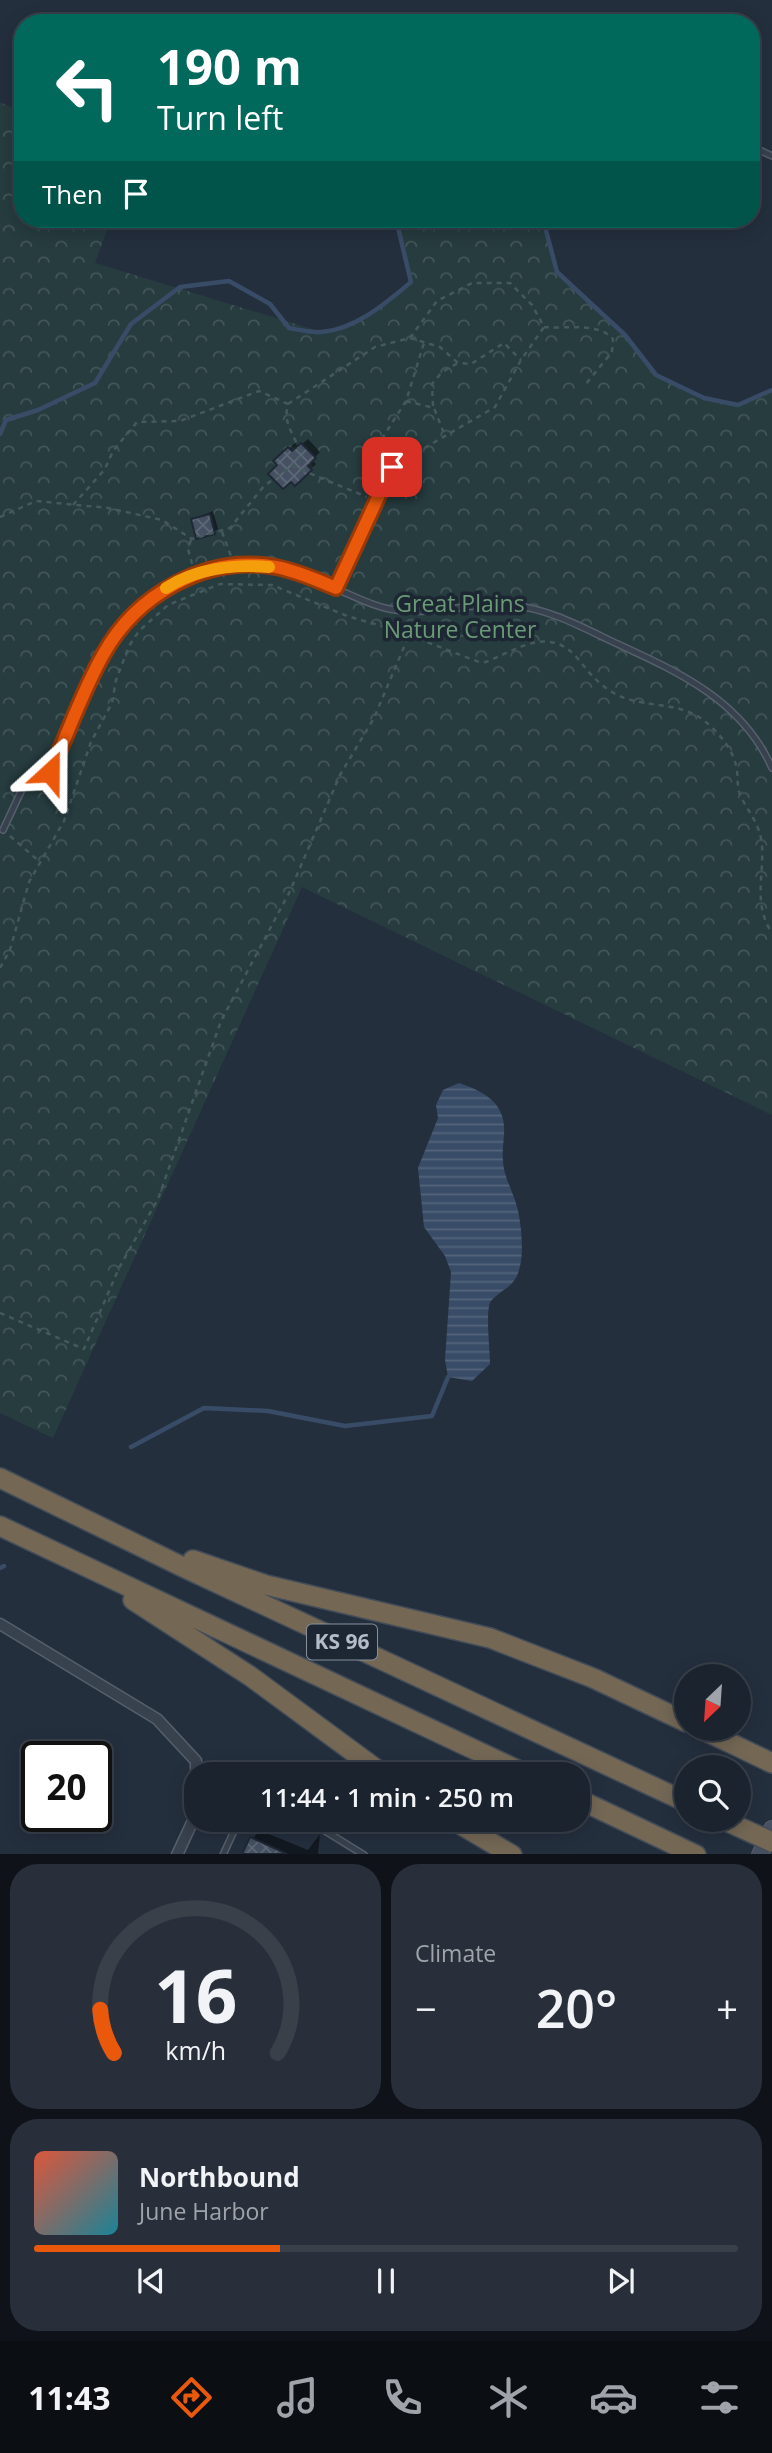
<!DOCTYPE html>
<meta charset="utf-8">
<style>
:root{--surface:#1b232e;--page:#282f3a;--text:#f1f3f6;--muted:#a0a4aa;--line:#39404a;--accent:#ea580c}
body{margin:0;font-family:"Open Sans",sans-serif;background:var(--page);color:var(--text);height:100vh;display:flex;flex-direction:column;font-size:26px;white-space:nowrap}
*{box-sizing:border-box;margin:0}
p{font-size:23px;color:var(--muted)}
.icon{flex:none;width:38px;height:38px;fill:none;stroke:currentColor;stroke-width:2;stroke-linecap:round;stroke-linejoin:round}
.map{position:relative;height:1854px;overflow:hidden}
.drawer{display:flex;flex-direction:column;gap:10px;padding:10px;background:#0f1319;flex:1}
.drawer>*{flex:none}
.top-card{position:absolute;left:14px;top:14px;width:746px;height:214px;border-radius:28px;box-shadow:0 4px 18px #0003,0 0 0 2px var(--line);background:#00695c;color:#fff;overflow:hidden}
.needle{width:46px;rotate:205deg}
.fabs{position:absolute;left:674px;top:1664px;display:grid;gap:14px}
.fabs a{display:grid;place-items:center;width:77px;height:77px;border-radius:50%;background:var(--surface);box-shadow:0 4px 18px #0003,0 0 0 2px var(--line);font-size:35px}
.speed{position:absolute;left:21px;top:1741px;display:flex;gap:14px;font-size:35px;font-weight:700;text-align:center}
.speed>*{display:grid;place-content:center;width:91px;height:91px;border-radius:50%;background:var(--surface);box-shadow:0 4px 18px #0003,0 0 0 2px var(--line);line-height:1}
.speed .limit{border:4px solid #111;border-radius:10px;background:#fff;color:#111}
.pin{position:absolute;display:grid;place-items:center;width:60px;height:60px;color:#fff;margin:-30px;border-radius:14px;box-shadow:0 4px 10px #0006}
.me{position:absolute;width:77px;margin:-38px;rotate:24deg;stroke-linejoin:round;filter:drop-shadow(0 0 5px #0008)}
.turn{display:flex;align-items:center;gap:24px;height:147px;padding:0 28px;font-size:32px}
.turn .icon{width:91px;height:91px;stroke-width:2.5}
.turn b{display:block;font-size:49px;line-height:60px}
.then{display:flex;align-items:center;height:66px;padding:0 28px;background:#0003;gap:14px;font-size:26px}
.big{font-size:52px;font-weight:600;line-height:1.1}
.drawer .card{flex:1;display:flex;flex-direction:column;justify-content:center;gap:10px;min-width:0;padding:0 24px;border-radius:28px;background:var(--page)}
.drawer .dial{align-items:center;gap:0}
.dial svg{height:182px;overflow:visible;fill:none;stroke:var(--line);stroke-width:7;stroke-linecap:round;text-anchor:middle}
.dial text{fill:var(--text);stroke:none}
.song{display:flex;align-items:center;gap:21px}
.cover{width:84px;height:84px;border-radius:10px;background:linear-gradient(135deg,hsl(10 70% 55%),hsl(190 70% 35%))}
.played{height:7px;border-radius:4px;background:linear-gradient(90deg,var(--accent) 35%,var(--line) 35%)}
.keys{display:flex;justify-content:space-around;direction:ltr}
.heat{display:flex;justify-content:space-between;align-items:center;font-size:38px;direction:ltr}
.drawer .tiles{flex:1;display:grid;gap:10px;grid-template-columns:1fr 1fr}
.card:last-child{grid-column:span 2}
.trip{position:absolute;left:184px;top:1762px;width:406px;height:70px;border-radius:28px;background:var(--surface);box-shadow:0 4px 18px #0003,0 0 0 2px var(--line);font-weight:600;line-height:70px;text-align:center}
.tab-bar{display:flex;height:112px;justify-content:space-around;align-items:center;background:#0b0e12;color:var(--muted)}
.tab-bar .icon{width:49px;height:49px}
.tab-bar .selected{color:var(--accent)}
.tab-bar b{font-size:32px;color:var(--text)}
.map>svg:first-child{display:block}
.park{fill:url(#park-crowns)}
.water{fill:url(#water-rules)}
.shadow{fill:#0007}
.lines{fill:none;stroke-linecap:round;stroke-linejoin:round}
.stream{stroke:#394c67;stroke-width:4.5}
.building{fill:url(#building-cross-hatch);stroke:#1f2835;stroke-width:2}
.service-casing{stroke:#565f6c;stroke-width:8}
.minor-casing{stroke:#565f6c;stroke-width:13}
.secondary-casing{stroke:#565f6c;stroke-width:18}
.motorway-casing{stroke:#434c59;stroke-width:22}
.path{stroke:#44595c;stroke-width:2.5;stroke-dasharray:5 5;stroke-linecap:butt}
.service{stroke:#38414e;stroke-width:5}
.minor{stroke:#38414e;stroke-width:10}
.secondary{stroke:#465061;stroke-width:16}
.motorway{stroke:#746855;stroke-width:19}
.motorway-bridge-casing{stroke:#434c59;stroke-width:22;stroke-linecap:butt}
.motorway-bridge{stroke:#746855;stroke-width:19}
.route-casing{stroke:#983908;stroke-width:18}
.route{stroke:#ea580c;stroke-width:12}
.slow{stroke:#f59e0b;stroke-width:12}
.labels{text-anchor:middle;stroke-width:7;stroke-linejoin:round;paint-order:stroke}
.shield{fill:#1d2633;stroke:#878f9c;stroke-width:2}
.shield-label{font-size:21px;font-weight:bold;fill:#b4bcc9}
.park-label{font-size:23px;fill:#6b9a76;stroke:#1d2633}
</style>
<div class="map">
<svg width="772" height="1855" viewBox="0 0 772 1855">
<defs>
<pattern id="park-crowns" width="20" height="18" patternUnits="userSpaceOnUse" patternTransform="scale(1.75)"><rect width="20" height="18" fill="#263c3f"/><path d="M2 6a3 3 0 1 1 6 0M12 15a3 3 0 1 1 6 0" fill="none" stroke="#435659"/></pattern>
<pattern id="water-rules" width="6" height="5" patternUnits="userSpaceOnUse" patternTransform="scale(1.75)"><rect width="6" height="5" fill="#394c67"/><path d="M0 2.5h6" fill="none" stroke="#53647b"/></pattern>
<pattern id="building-cross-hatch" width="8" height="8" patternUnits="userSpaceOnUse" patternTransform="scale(1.75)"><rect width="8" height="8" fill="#455162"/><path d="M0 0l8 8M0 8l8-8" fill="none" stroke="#5d6877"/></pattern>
</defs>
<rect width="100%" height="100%" fill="#242f3e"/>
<path class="park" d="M 0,102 L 23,113 L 23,219 L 111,219 L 95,263 L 322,332 C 358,321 383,306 411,282 L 396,219 L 543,219 L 557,272 L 624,335 L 657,375 L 704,398 L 738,405 L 772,390 L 772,1115 L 302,887 L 53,1438 L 0,1413 Z"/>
<path class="water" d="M 459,1083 C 474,1088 491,1095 499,1109 C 509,1127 501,1142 503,1161 C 504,1178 513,1191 517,1207 C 521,1221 524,1251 520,1266 C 515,1289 503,1287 491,1301 C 485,1308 490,1350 490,1364 L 472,1381 L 448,1377 L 445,1360 L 451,1272 L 445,1256 L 424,1227 L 418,1168 L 438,1118 L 436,1105 L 443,1090 Z"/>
<path class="shadow" d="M 308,439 L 320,452 L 312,460 L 316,464 L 295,484 L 276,461 L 295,443 L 299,447 Z
M 213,511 L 218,529 L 214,532 L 193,519 Z
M 259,1830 L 308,1850 L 320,1834 L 318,1853 L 320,1855 L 242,1855 Z"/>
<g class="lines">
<path class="stream" d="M 543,219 L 557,272 L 625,335 L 656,375 L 704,398 L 738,405 L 772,390
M 0,434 L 6,420 L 38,410 L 95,383 L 131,324 L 180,287 L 229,281 L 270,304 L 289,328 C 299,330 312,333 322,332 C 356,329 386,303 411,282 L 396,219
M 131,1447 L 204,1408 L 268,1411 L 345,1426 L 432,1416 L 448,1377
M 0,1568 L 4,1566"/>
</g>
<path class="building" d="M 301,443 L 316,458 L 308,466 L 312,470 L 295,486 L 291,482 L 283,489 L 268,474 L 277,465 L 273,461 L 288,447 L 292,451 Z
M 210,514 L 215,534 L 196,539 L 191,519 Z
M 250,1837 L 287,1854 L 242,1854 Z"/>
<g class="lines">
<defs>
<path id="service" d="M 751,146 L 772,156
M 336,588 L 392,467
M 3,830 L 25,783 L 50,772 C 80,706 103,621 172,585 C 226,556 280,565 334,588 C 352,595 369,605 389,609 C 430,617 469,602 510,605 C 546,608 578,625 609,640 C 674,670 741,698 772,768
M 302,1820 L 317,1826 L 364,1855
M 223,1855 L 239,1820"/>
<path id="minor" d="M 0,1624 L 157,1719 L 196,1761 L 196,1774
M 177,1855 L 196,1814 L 196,1796"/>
<path id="secondary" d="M 760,1855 L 772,1829"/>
<path id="motorway" d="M 0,1478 L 185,1568 L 686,1802
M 0,1526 L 526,1774
M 193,1560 L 266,1585 L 490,1638 L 593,1678 L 686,1722
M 133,1600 L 250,1676 L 383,1774
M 701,1729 L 772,1763
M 578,1799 L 696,1855
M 453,1820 L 512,1855"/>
</defs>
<use href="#service" class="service-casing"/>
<use href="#minor" class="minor-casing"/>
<use href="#secondary" class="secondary-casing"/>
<use href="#motorway" class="motorway-casing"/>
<path class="path" d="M 544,327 C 566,329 598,322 613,339 L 612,352 L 585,385
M 410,338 L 440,347 L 458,363 L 471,364 L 504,343 L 521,360
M 406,401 L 434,408 L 445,436
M 288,404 L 375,347 L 410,338 L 437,301 L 472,283 L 510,283 L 532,305 L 544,327 L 521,360 L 495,407 L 421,450 L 396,455 L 394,460
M 433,406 L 432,384 L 442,372 L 458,363
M 396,455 L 383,437 L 406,401 L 424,343
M 73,505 L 105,469 L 113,451 L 137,422 L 180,421 L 259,391 L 288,404 C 282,426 297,436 301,457 L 292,466
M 0,517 L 36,501 L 108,508 L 162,520 L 192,539 L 230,528 L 264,486 L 292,466 L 367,497
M 222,532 L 232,559
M 191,540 L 188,549 L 193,567
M 10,836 L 40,862
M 0,968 L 10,950 L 29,882 L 64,821 L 91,742 L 112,703 L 116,680 L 129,646 L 139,631 L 168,605 L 220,584 L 272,585 L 347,616 L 395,630 L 479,662 L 486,662 C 518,649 550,625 578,659 C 588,671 597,683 612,692 C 640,709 675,700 702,719 C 718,731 735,751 737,771 C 738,780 737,789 741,797 C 750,814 760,825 762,845 C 764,878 753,904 772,933
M 0,1313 L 84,1349 L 119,1268 L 158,1199 L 221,1021 L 290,891 L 340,775 L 374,718 L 409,635"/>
<use href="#service" class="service"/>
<use href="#minor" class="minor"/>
<use href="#secondary" class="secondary"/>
<use href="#motorway" class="motorway"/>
<defs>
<path id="motorway-bridge" d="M 726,1821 L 772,1842"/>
</defs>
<use href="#motorway-bridge" class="motorway-bridge-casing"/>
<use href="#motorway-bridge" class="motorway-bridge"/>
</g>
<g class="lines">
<defs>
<path id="route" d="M 50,772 C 68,734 82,692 103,655 C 136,595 206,554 276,567 C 297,571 317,580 336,588 L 392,467"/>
</defs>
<use href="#route" class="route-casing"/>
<use href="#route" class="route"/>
<path class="slow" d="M 166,588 C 196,569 234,564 269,567"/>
</g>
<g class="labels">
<rect class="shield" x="307" y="1624.5" width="70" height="35" rx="5"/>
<g class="shield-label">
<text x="342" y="1649">KS 96</text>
</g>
<g class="park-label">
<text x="460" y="612">Great Plains<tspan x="460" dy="26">Nature Center</tspan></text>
</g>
</g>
</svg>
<div class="fabs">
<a><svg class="needle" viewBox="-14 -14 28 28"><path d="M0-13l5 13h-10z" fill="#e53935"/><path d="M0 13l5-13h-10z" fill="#a0a4aa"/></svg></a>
<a><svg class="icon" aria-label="search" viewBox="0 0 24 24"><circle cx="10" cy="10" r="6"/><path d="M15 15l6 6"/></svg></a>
</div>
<div class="speed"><div class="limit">20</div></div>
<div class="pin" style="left:392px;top:467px;background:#d93025"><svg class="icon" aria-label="arrive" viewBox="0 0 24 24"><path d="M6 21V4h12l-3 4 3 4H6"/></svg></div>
<svg class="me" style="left:50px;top:772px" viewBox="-20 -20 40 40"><path d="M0-17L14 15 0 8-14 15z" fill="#ea580c" stroke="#fff" stroke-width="4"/></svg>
<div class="trip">11:44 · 1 min · 250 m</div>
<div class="top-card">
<div class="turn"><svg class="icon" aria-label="left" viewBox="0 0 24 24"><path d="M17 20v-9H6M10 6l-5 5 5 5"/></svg><div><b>190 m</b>Turn left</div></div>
<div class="then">Then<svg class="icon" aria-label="arrive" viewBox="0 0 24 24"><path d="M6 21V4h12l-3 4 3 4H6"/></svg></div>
</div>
</div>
<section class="drawer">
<div class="tiles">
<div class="card dial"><svg viewBox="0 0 100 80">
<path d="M14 69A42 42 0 1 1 86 69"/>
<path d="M14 69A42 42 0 0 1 8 50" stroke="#ea580c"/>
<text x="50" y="56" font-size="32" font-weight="700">16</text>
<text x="50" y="72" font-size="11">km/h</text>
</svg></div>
<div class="card"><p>Climate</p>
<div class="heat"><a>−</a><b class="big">20°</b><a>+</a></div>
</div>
<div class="card">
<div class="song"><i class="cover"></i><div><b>Northbound</b><p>June Harbor</p></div></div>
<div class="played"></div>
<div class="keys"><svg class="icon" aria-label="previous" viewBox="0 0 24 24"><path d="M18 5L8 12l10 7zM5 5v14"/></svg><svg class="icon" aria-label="pause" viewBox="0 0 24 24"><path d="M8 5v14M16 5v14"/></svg><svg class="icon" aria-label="next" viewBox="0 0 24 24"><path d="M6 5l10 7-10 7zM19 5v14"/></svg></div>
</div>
</div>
</section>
<nav class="tab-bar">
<b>11:43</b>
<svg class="icon selected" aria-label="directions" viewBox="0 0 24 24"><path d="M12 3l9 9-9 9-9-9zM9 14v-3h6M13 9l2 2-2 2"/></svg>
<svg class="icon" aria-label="music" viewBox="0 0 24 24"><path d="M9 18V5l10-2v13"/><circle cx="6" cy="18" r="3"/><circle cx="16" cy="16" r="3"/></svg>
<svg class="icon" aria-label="phone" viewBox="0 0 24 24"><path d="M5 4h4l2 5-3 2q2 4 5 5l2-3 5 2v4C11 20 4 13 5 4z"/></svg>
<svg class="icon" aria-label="climate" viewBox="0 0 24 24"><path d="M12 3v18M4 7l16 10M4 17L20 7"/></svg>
<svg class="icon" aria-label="car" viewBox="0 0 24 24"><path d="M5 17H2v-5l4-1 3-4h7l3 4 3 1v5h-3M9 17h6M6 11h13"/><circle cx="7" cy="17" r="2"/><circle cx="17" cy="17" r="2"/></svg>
<svg class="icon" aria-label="filters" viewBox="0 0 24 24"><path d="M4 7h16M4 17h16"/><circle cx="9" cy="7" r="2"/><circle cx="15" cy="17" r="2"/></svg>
</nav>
